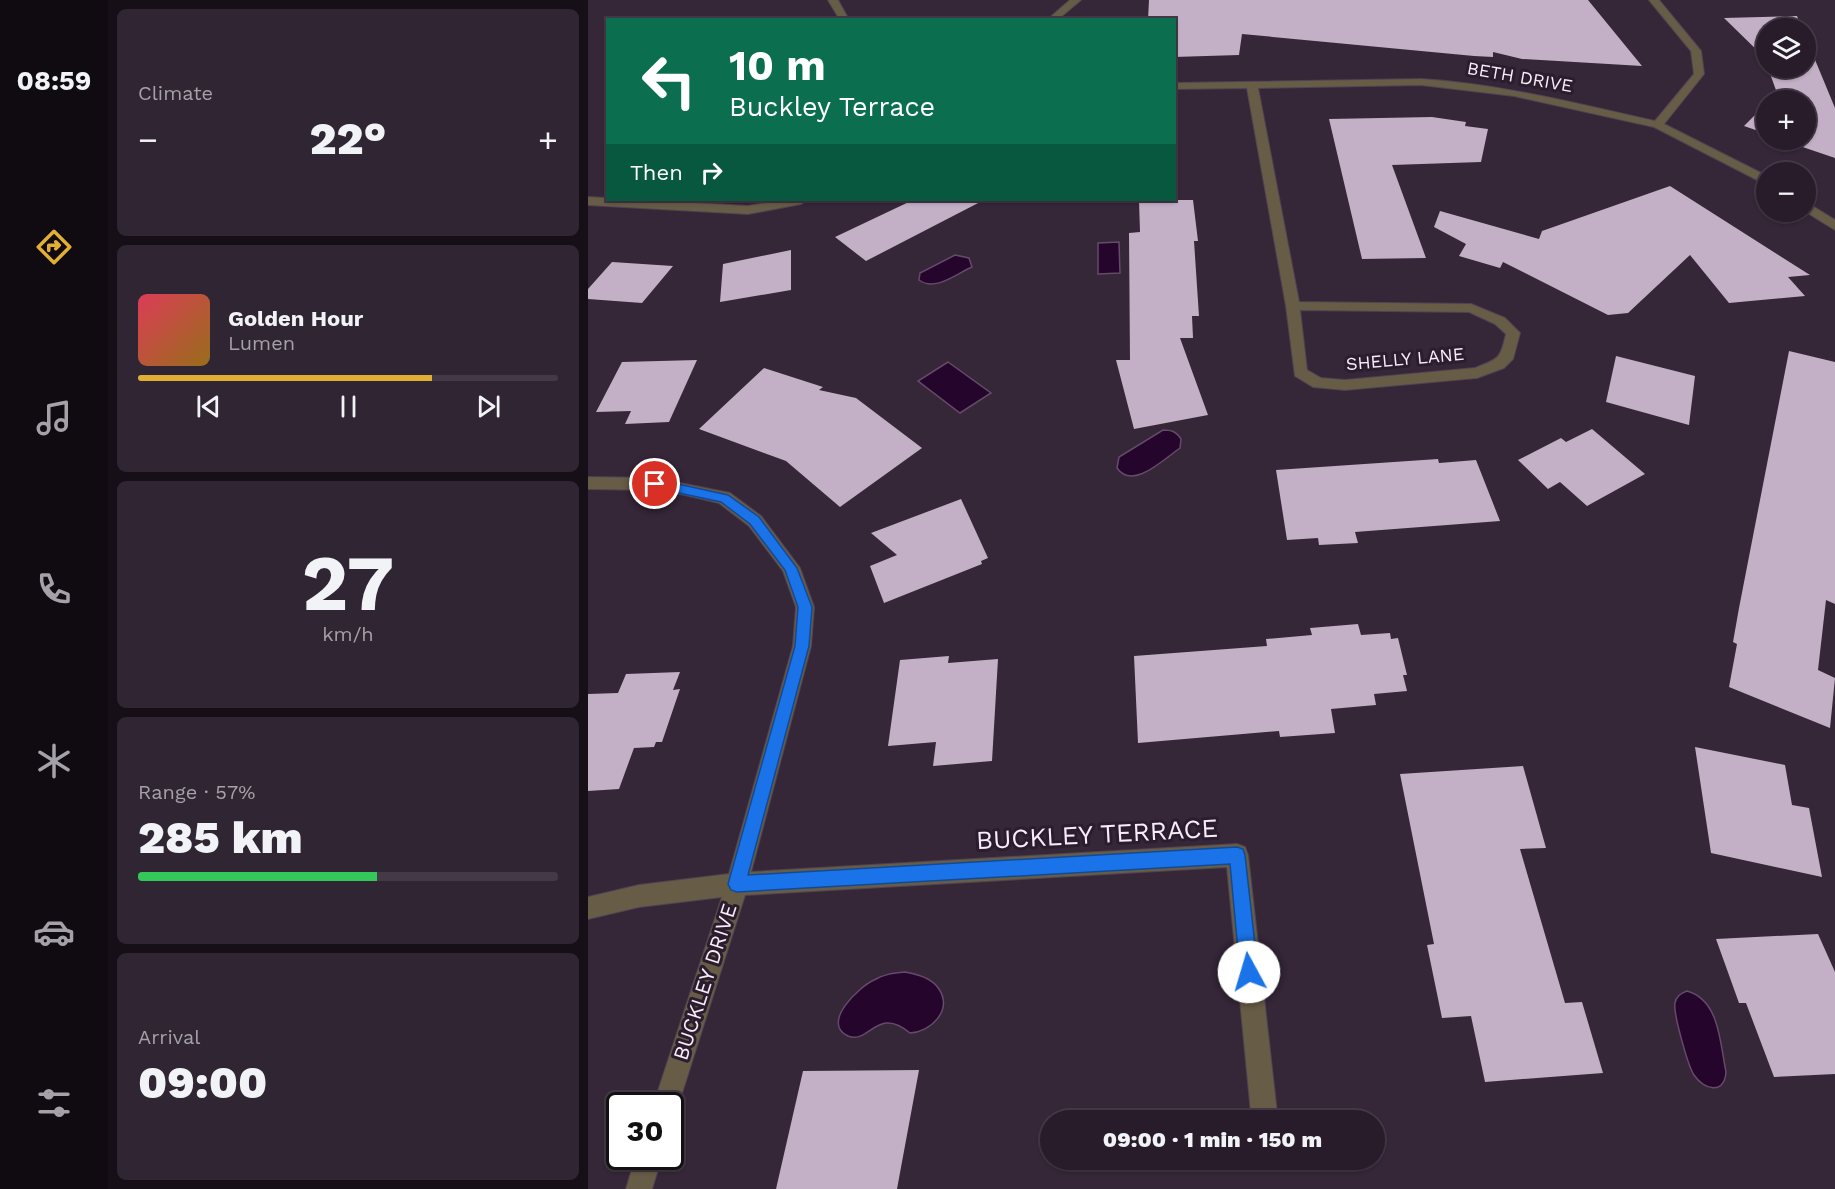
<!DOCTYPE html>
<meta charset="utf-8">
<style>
:root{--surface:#281c2a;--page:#302532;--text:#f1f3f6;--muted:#a5a1a8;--line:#443a47;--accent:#e1af34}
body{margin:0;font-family:"Work Sans",sans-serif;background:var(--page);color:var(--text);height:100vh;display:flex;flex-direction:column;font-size:22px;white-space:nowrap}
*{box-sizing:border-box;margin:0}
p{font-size:20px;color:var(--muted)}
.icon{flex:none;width:33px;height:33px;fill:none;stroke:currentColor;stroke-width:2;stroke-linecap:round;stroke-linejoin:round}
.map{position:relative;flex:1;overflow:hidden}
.panel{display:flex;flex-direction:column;gap:9px;padding:9px;background:#160f17;width:480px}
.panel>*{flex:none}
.guide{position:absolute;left:18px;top:18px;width:570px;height:183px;border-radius:0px;box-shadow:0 2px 4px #0004,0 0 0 2px var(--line);background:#0b6e4f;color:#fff;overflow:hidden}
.tools{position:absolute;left:1168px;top:18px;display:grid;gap:12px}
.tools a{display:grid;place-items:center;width:60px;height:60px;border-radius:50%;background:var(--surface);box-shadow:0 2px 4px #0004,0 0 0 2px var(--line);font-size:30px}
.speed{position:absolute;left:18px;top:1092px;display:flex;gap:12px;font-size:30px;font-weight:700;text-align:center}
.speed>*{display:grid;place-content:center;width:78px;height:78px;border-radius:50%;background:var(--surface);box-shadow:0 2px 4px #0004,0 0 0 2px var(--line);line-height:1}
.speed .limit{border:3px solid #111;border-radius:9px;background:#fff;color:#111}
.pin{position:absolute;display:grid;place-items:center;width:51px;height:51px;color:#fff;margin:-26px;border:3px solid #fff;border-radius:50%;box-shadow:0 2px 6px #0007}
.me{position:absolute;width:66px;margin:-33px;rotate:354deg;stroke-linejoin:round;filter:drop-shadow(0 0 4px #0008)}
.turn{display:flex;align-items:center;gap:21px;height:126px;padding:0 24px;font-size:27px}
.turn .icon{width:78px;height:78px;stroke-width:2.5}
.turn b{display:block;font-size:42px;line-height:51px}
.then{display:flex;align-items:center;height:57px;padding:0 24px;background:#0003;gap:12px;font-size:22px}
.big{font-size:45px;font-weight:800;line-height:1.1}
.panel .tile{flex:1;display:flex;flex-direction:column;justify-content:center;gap:9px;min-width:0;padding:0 21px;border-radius:9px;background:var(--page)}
.panel .dial{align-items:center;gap:0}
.dial b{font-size:78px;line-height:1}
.song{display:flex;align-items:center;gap:18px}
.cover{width:72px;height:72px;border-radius:9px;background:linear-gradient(135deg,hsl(350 70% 55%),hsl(40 70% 35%))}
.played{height:6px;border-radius:3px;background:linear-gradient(90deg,var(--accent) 70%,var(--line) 70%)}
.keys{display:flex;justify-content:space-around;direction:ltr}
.heat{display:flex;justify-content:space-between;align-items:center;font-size:33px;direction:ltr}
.charge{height:9px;border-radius:4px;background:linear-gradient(90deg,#34c759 57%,var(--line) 0)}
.trip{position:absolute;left:452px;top:1110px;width:345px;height:60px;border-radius:30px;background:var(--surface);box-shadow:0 2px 4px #0004,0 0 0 2px var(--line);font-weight:800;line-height:60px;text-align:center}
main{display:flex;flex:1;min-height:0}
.tab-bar{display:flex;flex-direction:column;width:108px;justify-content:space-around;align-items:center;background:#100b11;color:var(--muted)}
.tab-bar .icon{width:42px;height:42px}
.tab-bar .on{color:var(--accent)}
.tab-bar b{font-size:27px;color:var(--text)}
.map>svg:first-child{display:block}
.water{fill:#26052d;stroke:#654b6a;stroke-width:1.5}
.building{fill:#c3afc6}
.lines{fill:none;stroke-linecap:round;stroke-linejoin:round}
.street-casing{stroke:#504253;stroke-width:2}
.street{fill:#675c46;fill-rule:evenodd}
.route{fill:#1a73e8;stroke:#114b97;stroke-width:1.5}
.labels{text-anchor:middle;stroke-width:6;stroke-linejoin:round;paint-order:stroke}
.far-street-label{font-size:18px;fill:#f7edf9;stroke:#2b1d2e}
.street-label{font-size:21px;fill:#f7edf9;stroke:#2b1d2e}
.near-street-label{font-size:26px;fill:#f7edf9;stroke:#2b1d2e}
</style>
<main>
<nav class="tab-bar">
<b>08:59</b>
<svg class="icon on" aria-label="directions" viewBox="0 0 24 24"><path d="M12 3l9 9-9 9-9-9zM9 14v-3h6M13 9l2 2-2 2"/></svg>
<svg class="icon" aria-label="music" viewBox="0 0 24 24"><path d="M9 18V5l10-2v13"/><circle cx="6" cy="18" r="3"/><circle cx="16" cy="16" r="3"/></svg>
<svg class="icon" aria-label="phone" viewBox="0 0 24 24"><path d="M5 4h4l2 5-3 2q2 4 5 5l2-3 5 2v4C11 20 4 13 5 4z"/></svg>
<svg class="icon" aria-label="climate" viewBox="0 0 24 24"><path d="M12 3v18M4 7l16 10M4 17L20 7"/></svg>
<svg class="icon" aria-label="car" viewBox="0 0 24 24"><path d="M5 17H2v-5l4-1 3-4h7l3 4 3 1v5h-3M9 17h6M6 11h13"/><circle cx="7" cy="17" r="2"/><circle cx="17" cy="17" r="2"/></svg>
<svg class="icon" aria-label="filters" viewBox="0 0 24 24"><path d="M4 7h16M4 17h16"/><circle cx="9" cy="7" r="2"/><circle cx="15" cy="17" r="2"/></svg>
</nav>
<section class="panel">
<div class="tile"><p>Climate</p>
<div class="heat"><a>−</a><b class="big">22°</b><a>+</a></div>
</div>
<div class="tile">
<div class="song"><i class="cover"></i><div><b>Golden Hour</b><p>Lumen</p></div></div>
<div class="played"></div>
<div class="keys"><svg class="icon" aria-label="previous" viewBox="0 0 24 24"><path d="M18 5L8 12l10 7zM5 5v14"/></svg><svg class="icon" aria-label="pause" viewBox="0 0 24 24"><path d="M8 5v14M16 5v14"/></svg><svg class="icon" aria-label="next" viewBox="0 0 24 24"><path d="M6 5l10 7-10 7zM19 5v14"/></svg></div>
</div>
<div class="tile dial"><b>27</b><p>km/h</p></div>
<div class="tile"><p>Range · 57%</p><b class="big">285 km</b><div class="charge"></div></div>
<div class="tile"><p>Arrival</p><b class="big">09:00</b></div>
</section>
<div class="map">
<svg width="1247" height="1189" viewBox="0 0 1247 1189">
<rect width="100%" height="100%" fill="#352638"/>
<path class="water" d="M 531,242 L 532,273 L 510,274 L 510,243 Z
M 367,255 L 381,258 L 384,267 C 368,274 347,292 331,280 L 332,273 Z
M 360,362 L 403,393 L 372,413 L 330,381 Z
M 575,430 C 583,430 588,431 593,439 L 592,448 C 577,458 545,491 529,468 L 531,457 Z
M 317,972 C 329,974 344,978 351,989 C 365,1011 342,1032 322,1033 C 289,1005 281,1045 260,1036 C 232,1023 272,986 286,980 C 296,974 306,973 317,972 Z
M 1099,991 C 1132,1000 1132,1044 1138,1072 C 1136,1095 1116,1090 1106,1075 C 1100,1066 1085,1013 1087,1003 C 1088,996 1093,993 1099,991 Z"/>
<path class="building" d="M 561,0 L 1000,0 L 1054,66 L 934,59 L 905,52 L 905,57 L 886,56 L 654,34 L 651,55 L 586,57 L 586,20 L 560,20 Z
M 1209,16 L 1214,28 L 1179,28 L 1179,64 L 1177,58 L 1136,18 Z
M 1218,38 L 1247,108 L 1247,158 L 1194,140 L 1218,140 L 1218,100 L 1182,100 L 1189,93 L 1180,68 L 1218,68 Z
M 1179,103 L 1179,134 L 1156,126 Z
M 844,117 L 878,122 L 877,126 L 900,129 L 893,162 L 804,165 L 838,258 L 774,259 L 741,119 Z
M 1082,186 L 1222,275 L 1200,277 L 1217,296 L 1141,303 L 1102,255 L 1040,313 L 1020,315 L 915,262 L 912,268 L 871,256 L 878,244 L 846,227 L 852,211 L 951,239 L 954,231 Z
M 325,200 L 396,200 L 278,261 L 247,237 Z
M 551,200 L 605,200 L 610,241 L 606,241 L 611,316 L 604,316 L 605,338 L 592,338 L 620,415 L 546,429 L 528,360 L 542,360 L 541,233 L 552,232 Z
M 203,250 L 203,290 L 132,302 L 135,264 Z
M 24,262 L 85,266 L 54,303 L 0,299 L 0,289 Z
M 1201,351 L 1247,362 L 1247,604 L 1238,600 L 1230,670 L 1247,678 L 1242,728 L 1141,687 L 1149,644 L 1145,642 L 1151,608 Z
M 1028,356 L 1107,376 L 1101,425 L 1018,402 Z
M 109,360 L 81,422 L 37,424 L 43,411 L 8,412 L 34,362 Z
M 176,368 L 235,387 L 231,390 L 268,398 L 334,448 L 252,507 L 198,461 L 111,429 Z
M 1004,429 L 1057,474 L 999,506 L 972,482 L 960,489 L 930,460 L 973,438 L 978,442 Z
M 850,459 L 851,463 L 888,460 L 912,521 L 767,532 L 770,543 L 731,545 L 730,538 L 699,540 L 688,470 Z
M 373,499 L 400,558 L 393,561 L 394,564 L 296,603 L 282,566 L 309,555 L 283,533 Z
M 770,624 L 773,635 L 802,633 L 803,639 L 810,638 L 819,675 L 815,675 L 819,691 L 786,694 L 788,705 L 743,709 L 747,733 L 692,737 L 691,731 L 550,743 L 546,656 L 679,646 L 678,639 L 724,635 L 722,628 Z
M 361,656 L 360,663 L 410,659 L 404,761 L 345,766 L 348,742 L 300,746 L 312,660 Z
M 92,672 L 85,690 L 92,689 L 74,742 L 68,742 L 66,747 L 46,748 L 31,789 L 0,791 L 0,694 L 30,693 L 38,674 Z
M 1107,747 L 1197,765 L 1204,805 L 1221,808 L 1234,877 L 1123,853 Z
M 935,766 L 958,848 L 932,849 L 977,1003 L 994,1002 L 1015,1073 L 897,1082 L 883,1016 L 854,1018 L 839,945 L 846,944 L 812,774 Z
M 1230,934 L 1247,972 L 1247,1074 L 1186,1077 L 1158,1003 L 1151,1003 L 1128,939 Z
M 331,1070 L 309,1189 L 188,1189 L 215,1071 Z"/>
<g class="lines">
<defs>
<path id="street" d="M 240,0 L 250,0 L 261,20 L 252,20 Z
M 482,0 L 493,0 L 469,20 L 459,20 Z
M 1061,0 L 1071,0 L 1113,51 L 1116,74 L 1076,124 L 1179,176 L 1179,185 L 1066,127 L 926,96 L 833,85 L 670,88 L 711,302 L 883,304 L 917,318 L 932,333 L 925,359 L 916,368 L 889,378 L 757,390 L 725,387 L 707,376 L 698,306 L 659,88 L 586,89 L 586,83 L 833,79 C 913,84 990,104 1067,121 L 1106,74 L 1103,51 ZM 712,310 L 881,312 L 907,324 L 918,334 C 912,360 911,358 887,368 L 757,380 L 733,378 L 719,370 Z
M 0,197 L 160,206 L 196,200 L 219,200 L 213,204 L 160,214 L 0,205 Z
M 1218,202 L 1247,220 L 1247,230 L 1218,212 Z
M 0,477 L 67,478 L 142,493 L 173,516 L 212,568 L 226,607 L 223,646 L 163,872 L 649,844 L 657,847 L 660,855 L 689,1113 L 686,1120 L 666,1120 L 663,1113 L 639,867 L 157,895 L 87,1115 L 82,1117 L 82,1106 L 65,1106 L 134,897 L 51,907 L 0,919 L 0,897 L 51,885 L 141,874 L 205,646 L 208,607 L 195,571 L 161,526 L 131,503 L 97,495 L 67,490 L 0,489 Z
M 48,1156 L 74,1156 L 64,1189 L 38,1189 Z"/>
</defs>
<use href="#street" class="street-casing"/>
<use href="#street" class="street"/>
</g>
<path class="route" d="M 67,479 L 140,495 L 171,517 L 209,568 L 224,607 L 221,646 L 160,875 L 649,847 L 655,849 L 657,855 L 670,972 L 667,979 L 661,981 L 655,979 L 652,972 L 642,864 L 149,892 L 143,890 L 140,884 L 207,646 L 210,607 L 197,570 L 162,524 L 133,502 L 63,487 L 61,484 Z"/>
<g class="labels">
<g class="far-street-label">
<text transform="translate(932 77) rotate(10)" y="6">BETH DRIVE</text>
<text transform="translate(817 359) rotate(-5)" y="6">SHELLY LANE</text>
</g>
<g class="street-label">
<text transform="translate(117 982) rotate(-72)" y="7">BUCKLEY DRIVE</text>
</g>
<g class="near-street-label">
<text transform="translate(509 834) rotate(-3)" y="9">BUCKLEY TERRACE</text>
</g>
</g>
</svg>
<div class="tools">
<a><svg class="icon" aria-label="layers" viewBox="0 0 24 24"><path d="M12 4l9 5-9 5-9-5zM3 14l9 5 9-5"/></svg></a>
<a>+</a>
<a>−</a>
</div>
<div class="speed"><div class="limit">30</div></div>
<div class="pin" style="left:67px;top:484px;background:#d93025"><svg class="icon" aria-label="arrive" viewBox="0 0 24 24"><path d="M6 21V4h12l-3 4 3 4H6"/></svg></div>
<svg class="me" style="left:661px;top:972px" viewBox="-20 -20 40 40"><circle r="19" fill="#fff"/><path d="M0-13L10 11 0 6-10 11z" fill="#1a73e8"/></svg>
<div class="trip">09:00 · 1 min · 150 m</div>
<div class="guide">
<div class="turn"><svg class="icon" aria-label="left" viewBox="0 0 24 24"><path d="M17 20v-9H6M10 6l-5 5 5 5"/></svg><div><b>10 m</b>Buckley Terrace</div></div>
<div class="then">Then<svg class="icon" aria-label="right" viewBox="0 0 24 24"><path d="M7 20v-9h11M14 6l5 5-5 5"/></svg></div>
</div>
</div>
</main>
